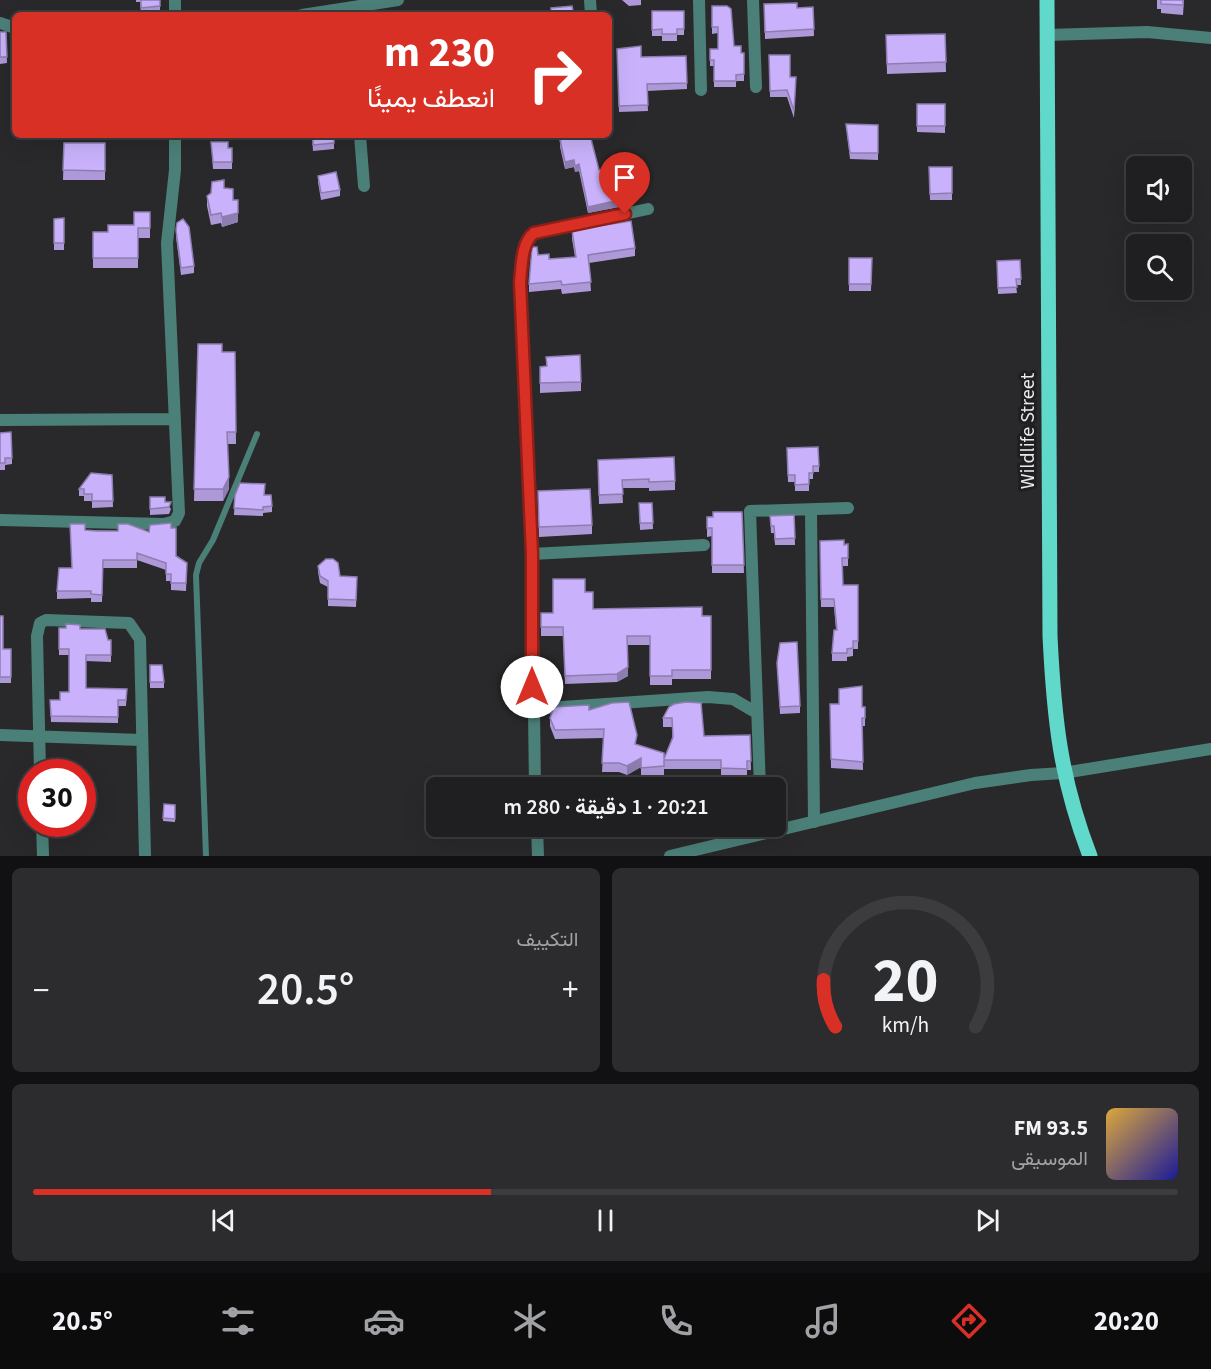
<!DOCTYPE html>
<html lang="ar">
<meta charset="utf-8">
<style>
:root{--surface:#1f1e20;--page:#2c2b2d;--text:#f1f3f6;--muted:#a1a2a5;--line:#3c3c3e;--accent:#d93025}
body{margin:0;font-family:"Source Sans 3",Vazirmatn,sans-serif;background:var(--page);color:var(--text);direction:rtl;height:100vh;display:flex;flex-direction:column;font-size:22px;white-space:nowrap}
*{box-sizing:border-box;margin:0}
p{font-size:20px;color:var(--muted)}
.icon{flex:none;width:33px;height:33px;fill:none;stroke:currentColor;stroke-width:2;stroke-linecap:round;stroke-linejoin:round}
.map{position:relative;height:856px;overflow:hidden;direction:ltr}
.panel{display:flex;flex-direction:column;gap:12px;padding:12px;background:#111012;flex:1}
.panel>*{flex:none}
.top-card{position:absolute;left:12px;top:12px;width:600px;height:126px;border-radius:9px;box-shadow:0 6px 24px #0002,0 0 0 2px var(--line);direction:rtl;background:#d93025;color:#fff;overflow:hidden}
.controls{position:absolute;left:1126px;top:156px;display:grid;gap:12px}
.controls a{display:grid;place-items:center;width:66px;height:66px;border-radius:9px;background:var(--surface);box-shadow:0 6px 24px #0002,0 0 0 2px var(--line);font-size:30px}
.speed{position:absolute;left:18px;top:759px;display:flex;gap:12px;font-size:30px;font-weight:700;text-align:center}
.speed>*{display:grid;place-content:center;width:78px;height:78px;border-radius:50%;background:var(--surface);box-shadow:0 6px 24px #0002,0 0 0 2px var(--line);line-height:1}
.speed .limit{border:9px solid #d22;background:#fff;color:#111}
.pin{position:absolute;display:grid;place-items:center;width:51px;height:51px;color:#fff;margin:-62px -26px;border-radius:50% 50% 50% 0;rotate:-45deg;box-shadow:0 0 6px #0007}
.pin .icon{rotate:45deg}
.me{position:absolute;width:66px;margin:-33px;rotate:0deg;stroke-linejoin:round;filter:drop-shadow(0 0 4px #0008)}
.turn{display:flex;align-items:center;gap:21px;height:126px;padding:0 18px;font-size:27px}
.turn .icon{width:78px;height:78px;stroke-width:2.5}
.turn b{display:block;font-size:42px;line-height:51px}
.big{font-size:45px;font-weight:600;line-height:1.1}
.panel .card{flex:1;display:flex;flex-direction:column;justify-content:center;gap:9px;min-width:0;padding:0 21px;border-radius:9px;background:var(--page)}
.panel .dial{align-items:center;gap:0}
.dial svg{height:156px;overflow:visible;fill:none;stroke:var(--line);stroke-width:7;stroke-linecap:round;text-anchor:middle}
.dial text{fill:var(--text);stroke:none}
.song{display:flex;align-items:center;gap:18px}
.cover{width:72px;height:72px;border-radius:9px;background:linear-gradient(135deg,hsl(40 70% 55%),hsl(240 70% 35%))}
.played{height:6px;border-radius:3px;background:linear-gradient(90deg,var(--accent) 40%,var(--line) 40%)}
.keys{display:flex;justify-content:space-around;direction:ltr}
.heat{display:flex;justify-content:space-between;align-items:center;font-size:33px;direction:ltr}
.panel .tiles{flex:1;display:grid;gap:12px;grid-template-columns:1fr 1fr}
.card:last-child{grid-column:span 2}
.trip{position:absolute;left:426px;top:777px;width:360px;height:60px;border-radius:9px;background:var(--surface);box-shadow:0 6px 24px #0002,0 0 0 2px var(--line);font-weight:600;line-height:60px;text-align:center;direction:rtl}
.tabs{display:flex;height:96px;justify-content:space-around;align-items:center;background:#0c0c0d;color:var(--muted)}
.tabs .icon{width:42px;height:42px}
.tabs .on{color:var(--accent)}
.tabs b{font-size:27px;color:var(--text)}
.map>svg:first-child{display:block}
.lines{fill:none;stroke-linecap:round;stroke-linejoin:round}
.service{stroke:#4b8079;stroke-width:6}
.minor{stroke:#4b8079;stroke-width:12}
.tertiary{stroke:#4b8079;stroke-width:12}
.primary{stroke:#60d8ca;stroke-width:15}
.wall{fill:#ad99d8}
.shaded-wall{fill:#8d7db0}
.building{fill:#c9b2fb;stroke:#8d7db0;stroke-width:1.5}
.route-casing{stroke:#8d1f18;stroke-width:15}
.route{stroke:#d93025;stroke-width:10}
.labels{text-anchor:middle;stroke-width:6;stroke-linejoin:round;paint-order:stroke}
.street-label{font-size:20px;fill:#eae9eb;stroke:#1f1e21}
</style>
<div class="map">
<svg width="1211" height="856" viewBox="0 0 1211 856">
<rect width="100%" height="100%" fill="#29282b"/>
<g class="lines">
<path class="service" d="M 206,856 L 196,575 L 199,563 L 213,540 L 257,434"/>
<path class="minor" d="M 175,0 L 175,15
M 590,0 L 591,15
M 699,0 L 701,90
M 753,0 L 756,87
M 302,15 L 398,0
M 0,23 L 15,28
M 1047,35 L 1147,32 L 1211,38
M 360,135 L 364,186
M 0,420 L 175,419
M 811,510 L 814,822
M 0,520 L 164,524 L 175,521 L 179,513 L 167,243 L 175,170 L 175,135
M 532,554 L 704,545
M 533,709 L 708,697 L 733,699 L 757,713
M 0,735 L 141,740
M 40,772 L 37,636 L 40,623 L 46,620 L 129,623 L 140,639 L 145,856
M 1063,773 L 1211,749
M 535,788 L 532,554 L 520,283 C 522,267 521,244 534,233 L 648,209
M 760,788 L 750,511 L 848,508
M 42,824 L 43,856
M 537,826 L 538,856"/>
<path class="tertiary" d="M 670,856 L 975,783 L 1031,775 L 1063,773"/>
<path class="primary" d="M 1047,0 L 1050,636 C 1054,718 1060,778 1090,856"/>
</g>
<path class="wall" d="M 136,0 L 160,0 L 160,13 L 141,14 L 140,2 L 136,2 Z
M 622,0 L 641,0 L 641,5 L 629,6 Z
M 1157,0 L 1184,0 L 1183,15 L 1161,13 L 1161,9 L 1157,9 Z
M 764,4 L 797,8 L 813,7 L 814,36 L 765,39 Z
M 712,6 L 734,46 L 741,53 L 744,53 L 744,81 L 736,81 L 736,87 L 714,87 L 714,66 L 710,66 L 710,49 L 718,49 L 718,33 L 712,34 Z
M 652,11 L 684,11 L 684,35 L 677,35 L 677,41 L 662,41 L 662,36 L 652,36 Z
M 0,32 L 6,32 L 7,63 L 0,64 Z
M 945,34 L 946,72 L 887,74 L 886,35 Z
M 617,49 L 641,57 L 686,56 L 687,89 L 647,91 L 648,111 L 619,112 Z
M 769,55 L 790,77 L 796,77 L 794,118 L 787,97 L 770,97 Z
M 11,60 L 15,60 L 15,86 L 12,86 Z
M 917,104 L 945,104 L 945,133 L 917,132 Z
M 846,124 L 878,125 L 878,160 L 850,159 Z
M 312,135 L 334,135 L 334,149 L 313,151 Z
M 560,140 L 599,170 L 619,207 L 588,213 L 579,171 L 575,172 L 574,167 L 565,169 L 560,147 Z
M 211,142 L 228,148 L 232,148 L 232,169 L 213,169 Z
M 64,143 L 105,143 L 105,180 L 63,180 Z
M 929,167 L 952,167 L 952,200 L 930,200 Z
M 318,176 L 340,190 L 340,196 L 321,200 L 318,182 Z
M 224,188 L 233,200 L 238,222 L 222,227 L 221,223 L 211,225 L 207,206 L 207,196 Z
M 150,212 L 150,238 L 138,238 L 138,268 L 93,268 L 93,232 L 108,232 L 134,225 Z
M 64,218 L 64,250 L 54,250 L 54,219 Z
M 176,230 L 194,266 L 194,273 L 181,275 L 176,237 Z
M 572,230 L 635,248 L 635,256 L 589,263 L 591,291 L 562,294 L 561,289 L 529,292 L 529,284 L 538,255 L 549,259 L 575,257 L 572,239 Z
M 849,258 L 872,258 L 871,291 L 849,291 Z
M 1020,260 L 1021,285 L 1016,285 L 1017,293 L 998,294 L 997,261 Z
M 198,344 L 222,352 L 235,352 L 236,444 L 227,444 L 229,489 L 223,501 L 194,501 Z
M 540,367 L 581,382 L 581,391 L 540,393 Z
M 0,433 L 12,458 L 12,464 L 5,465 L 5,470 L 0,470 Z
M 787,448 L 819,466 L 819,472 L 813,472 L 813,479 L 809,479 L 809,491 L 795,491 L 795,482 L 788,482 Z
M 598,460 L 675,481 L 675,490 L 649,491 L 649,488 L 622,488 L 623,503 L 599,504 Z
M 112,475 L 113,507 L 92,508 L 92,501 L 84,501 L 84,496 L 79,496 L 79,489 Z
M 235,495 L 264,495 L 272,506 L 272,512 L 263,513 L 263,516 L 234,515 Z
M 150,497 L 165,502 L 171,509 L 169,514 L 150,515 Z
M 538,501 L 592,525 L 592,534 L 539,537 Z
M 639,503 L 652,503 L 653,529 L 640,530 Z
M 742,512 L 744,573 L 712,573 L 712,536 L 707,537 L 707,517 Z
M 794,515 L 795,545 L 775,545 L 774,533 L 771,533 L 770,516 Z
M 171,528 L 176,556 L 187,563 L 186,591 L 171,590 L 171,581 L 166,581 L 166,570 L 137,560 L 137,568 L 103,568 L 102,602 L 91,602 L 91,598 L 57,599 L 57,591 L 72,568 L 85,530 L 149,532 Z
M 820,541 L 848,544 L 848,566 L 842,566 L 843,585 L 858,585 L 858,649 L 853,649 L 853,656 L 847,657 L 847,661 L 832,661 L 832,653 L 836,630 L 834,607 L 821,607 Z
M 318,566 L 340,576 L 357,577 L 356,607 L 328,606 L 328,587 L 320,583 L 318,572 Z
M 585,592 L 593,609 L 711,616 L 711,679 L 672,679 L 672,685 L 650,685 L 650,645 L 627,645 L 628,676 L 617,682 L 565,684 L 563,636 L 541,636 L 541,613 L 553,613 Z
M 0,616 L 3,649 L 11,649 L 11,683 L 0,683 Z
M 59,628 L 80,629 L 108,640 L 111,640 L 111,662 L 86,661 L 86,688 L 127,689 L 126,706 L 118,706 L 118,723 L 51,722 L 50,700 L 60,700 L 69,692 L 69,655 L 59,655 Z
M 777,663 L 800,706 L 800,713 L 780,714 Z
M 150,665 L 164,682 L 164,688 L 150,688 Z
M 830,704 L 839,704 L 865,707 L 865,726 L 862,726 L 863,770 L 831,768 Z
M 669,707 L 704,736 L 750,735 L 751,770 L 747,770 L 747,777 L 721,777 L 721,769 L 664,769 L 664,775 L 641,777 L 641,767 L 627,775 L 619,772 L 602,772 L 604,738 L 555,739 L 550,726 L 550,718 L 589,710 L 636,745 L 664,759 L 672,738 L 672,727 L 663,727 L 663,718 Z
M 164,804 L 175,805 L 175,822 L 163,821 Z
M 683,826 L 714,826 L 714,828 L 700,828 L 700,836 L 683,837 Z"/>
<path class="shaded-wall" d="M 574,160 L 574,167 L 565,169 L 565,162 Z
M 579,164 L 579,171 L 575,172 L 575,166 Z
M 619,200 L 619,207 L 588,213 L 588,207 Z
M 238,213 L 238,222 L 222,227 L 222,217 Z
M 229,477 L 229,489 L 223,501 L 223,489 Z
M 628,667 L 628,676 L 617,682 L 617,674 Z
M 641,758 L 641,767 L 627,775 L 627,766 Z"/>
<path class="building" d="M 141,0 L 160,0 L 160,6 L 141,8 Z
M 1161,0 L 1183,0 L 1183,5 L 1161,4 Z
M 797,3 L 797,8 L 813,7 L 814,29 L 765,32 L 764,4 Z
M 572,6 L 574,15 L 551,15 L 551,8 Z
M 712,6 L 727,6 L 731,9 L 734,46 L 741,46 L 741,53 L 744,53 L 744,74 L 736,75 L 736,81 L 714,81 L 714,60 L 710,60 L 710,49 L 718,49 L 718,27 L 712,27 Z
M 652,11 L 684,11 L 684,29 L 677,29 L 677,34 L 662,34 L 662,29 L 652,30 Z
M 330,12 L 330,15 L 319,15 Z
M 0,32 L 6,32 L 7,57 L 0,57 Z
M 945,34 L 946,62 L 887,64 L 886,35 Z
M 641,46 L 641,57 L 686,56 L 687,83 L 647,84 L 648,105 L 619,106 L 617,49 Z
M 769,55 L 790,55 L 790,77 L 796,77 L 794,111 L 787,90 L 770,91 Z
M 11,60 L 15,60 L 15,79 L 12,79 Z
M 917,104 L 945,104 L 945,126 L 917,126 Z
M 846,124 L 878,125 L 878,153 L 850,153 Z
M 313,135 L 334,135 L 334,143 L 313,145 Z
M 580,135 L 590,135 L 599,170 L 613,168 L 619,200 L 588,207 L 579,164 L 575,166 L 574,160 L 565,162 L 560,140 Z
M 211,142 L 228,142 L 228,148 L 232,148 L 232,162 L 213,162 Z
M 64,143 L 105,143 L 105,171 L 63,170 Z
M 929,167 L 952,167 L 952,193 L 930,194 Z
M 336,172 L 340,190 L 321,193 L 318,176 Z
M 224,180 L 224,188 L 233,189 L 233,200 L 238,200 L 238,213 L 222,217 L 221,213 L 211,215 L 207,196 L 211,193 L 212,182 Z
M 134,212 L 150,212 L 150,228 L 138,228 L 138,258 L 93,258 L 93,232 L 108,232 L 108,225 L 134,225 Z
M 64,218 L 64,243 L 54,243 L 54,219 Z
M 183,219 L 189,227 L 194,266 L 181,268 L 176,230 L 177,223 Z
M 631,221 L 635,248 L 588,255 L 591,282 L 562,285 L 561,281 L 529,284 L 532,247 L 537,247 L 538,255 L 549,254 L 549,259 L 576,257 L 572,230 Z
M 849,258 L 872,258 L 871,284 L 849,284 Z
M 1020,260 L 1021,279 L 1016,279 L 1017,287 L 998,288 L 997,261 Z
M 198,344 L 222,344 L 222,352 L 235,352 L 236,432 L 227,432 L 229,477 L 223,489 L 194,489 Z
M 580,355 L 581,382 L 540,383 L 540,367 L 547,366 L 546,357 Z
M 11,432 L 12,458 L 5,458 L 5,463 L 0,463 L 0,433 Z
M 818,447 L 819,466 L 813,466 L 813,473 L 809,473 L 809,484 L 795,485 L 795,475 L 788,475 L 787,448 Z
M 674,457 L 675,481 L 649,482 L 649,479 L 622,480 L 623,494 L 599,495 L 598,460 Z
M 91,473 L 112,475 L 113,501 L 92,501 L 92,494 L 84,494 L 84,489 L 79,489 Z
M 240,483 L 265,484 L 264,495 L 271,495 L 272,506 L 263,507 L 263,510 L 234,508 L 235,495 Z
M 590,489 L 592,525 L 539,527 L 538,491 Z
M 150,497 L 165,497 L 165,502 L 171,502 L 169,507 L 150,509 Z
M 639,503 L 652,503 L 653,523 L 640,523 Z
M 713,512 L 742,512 L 744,565 L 712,565 L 712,528 L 707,528 L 707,517 L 713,517 Z
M 794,515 L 795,538 L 775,539 L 774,526 L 771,526 L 770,516 Z
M 171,523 L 171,528 L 176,528 L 176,556 L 187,563 L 186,583 L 171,583 L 171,574 L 166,574 L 166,563 L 137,553 L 137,560 L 103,560 L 102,595 L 91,594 L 91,591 L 57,591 L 59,568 L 72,568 L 70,524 L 85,524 L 85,530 L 97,531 L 118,531 L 118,524 L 128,524 L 149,532 L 150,525 Z
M 844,540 L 844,545 L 848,544 L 848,558 L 842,558 L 843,585 L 858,585 L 858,641 L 853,641 L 853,648 L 847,649 L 847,653 L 832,653 L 834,630 L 837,630 L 834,599 L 821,599 L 820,541 Z
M 326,559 L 333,559 L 338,563 L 340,576 L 357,577 L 356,600 L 328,599 L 328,581 L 320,576 L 318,566 Z
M 553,579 L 585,579 L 585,592 L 593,592 L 593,609 L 702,607 L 702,616 L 711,616 L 711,670 L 672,670 L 672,676 L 650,676 L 650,636 L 627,636 L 628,667 L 617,674 L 565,676 L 563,627 L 541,627 L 541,613 L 553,613 Z
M 0,616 L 3,616 L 3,649 L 11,649 L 11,677 L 0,677 Z
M 66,624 L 80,625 L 80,629 L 105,629 L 108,640 L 111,640 L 111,655 L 86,655 L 86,688 L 127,689 L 126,700 L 118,700 L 118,717 L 51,716 L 50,700 L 60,700 L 60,692 L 69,692 L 69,649 L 59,649 L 59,628 L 66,628 Z
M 797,642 L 800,706 L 780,707 L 777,663 L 780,643 Z
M 150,665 L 162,665 L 164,682 L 150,682 Z
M 862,686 L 862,707 L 865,707 L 865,718 L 862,718 L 863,762 L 831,759 L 830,704 L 839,704 L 839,689 Z
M 629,702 L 637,735 L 635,744 L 664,753 L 664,759 L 673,737 L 672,718 L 663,718 L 669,707 L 674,704 L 686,702 L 701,703 L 704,736 L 750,735 L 751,761 L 747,761 L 747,769 L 721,768 L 721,760 L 664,760 L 664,766 L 641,768 L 641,758 L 627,766 L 619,763 L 602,763 L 604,729 L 555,730 L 550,718 L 554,707 L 589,705 L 589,710 L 612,703 Z
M 164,804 L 175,805 L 175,819 L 163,818 Z
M 683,826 L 700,826 L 700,830 L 683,830 Z"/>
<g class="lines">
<defs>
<path id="route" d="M 532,687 L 532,554 L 520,282 C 522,267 521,243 534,233 L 625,214"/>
</defs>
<use href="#route" class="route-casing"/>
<use href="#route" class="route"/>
</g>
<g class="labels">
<g class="street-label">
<text transform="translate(1027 431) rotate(-90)" y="7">Wildlife Street</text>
</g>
</g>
</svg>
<div class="controls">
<a><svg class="icon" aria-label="sound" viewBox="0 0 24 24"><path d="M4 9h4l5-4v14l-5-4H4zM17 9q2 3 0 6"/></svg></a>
<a><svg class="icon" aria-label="search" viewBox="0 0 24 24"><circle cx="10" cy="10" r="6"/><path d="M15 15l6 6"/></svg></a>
</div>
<div class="speed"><div class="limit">30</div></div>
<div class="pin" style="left:625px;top:214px;background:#d93025"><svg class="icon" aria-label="arrive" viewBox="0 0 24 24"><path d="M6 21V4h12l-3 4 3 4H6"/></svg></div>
<svg class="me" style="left:532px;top:687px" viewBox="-20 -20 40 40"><circle r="19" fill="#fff"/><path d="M0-13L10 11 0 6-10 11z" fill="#d93025"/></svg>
<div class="trip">20:21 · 1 دقيقة · 280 m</div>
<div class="top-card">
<div class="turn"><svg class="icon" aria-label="right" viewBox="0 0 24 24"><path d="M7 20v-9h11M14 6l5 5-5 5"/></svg><div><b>230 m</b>انعطف يمينًا</div></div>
</div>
</div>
<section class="panel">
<div class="tiles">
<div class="card dial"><svg viewBox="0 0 100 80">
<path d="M14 69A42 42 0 1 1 86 69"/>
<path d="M14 69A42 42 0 0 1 8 45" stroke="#d93025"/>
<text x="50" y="56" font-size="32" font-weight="700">20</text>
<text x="50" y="72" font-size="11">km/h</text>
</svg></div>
<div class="card"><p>التكييف</p>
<div class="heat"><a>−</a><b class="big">20.5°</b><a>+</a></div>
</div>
<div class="card">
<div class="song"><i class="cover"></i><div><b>93.5 FM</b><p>الموسيقى</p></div></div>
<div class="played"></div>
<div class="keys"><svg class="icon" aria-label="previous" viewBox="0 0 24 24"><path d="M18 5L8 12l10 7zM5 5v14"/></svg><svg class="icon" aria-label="pause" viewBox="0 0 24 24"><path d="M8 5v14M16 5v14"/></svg><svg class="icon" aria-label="next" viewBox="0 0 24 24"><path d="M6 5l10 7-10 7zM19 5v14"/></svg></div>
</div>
</div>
</section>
<nav class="tabs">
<b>20:20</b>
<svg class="icon on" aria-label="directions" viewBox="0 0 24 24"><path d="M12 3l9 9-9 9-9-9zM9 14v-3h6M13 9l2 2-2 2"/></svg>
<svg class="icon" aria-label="music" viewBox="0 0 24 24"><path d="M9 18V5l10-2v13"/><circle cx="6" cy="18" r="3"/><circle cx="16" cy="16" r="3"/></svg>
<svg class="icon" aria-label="phone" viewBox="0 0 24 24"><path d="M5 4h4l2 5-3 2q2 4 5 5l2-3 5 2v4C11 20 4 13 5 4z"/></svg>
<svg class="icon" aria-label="climate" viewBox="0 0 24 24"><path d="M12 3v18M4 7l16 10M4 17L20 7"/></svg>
<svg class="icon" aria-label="car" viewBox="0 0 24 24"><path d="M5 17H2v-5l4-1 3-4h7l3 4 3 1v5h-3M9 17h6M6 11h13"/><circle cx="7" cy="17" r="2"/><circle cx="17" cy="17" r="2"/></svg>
<svg class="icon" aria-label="filters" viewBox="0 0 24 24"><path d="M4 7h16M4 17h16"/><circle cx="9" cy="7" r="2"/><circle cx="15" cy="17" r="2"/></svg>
<b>20.5°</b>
</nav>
